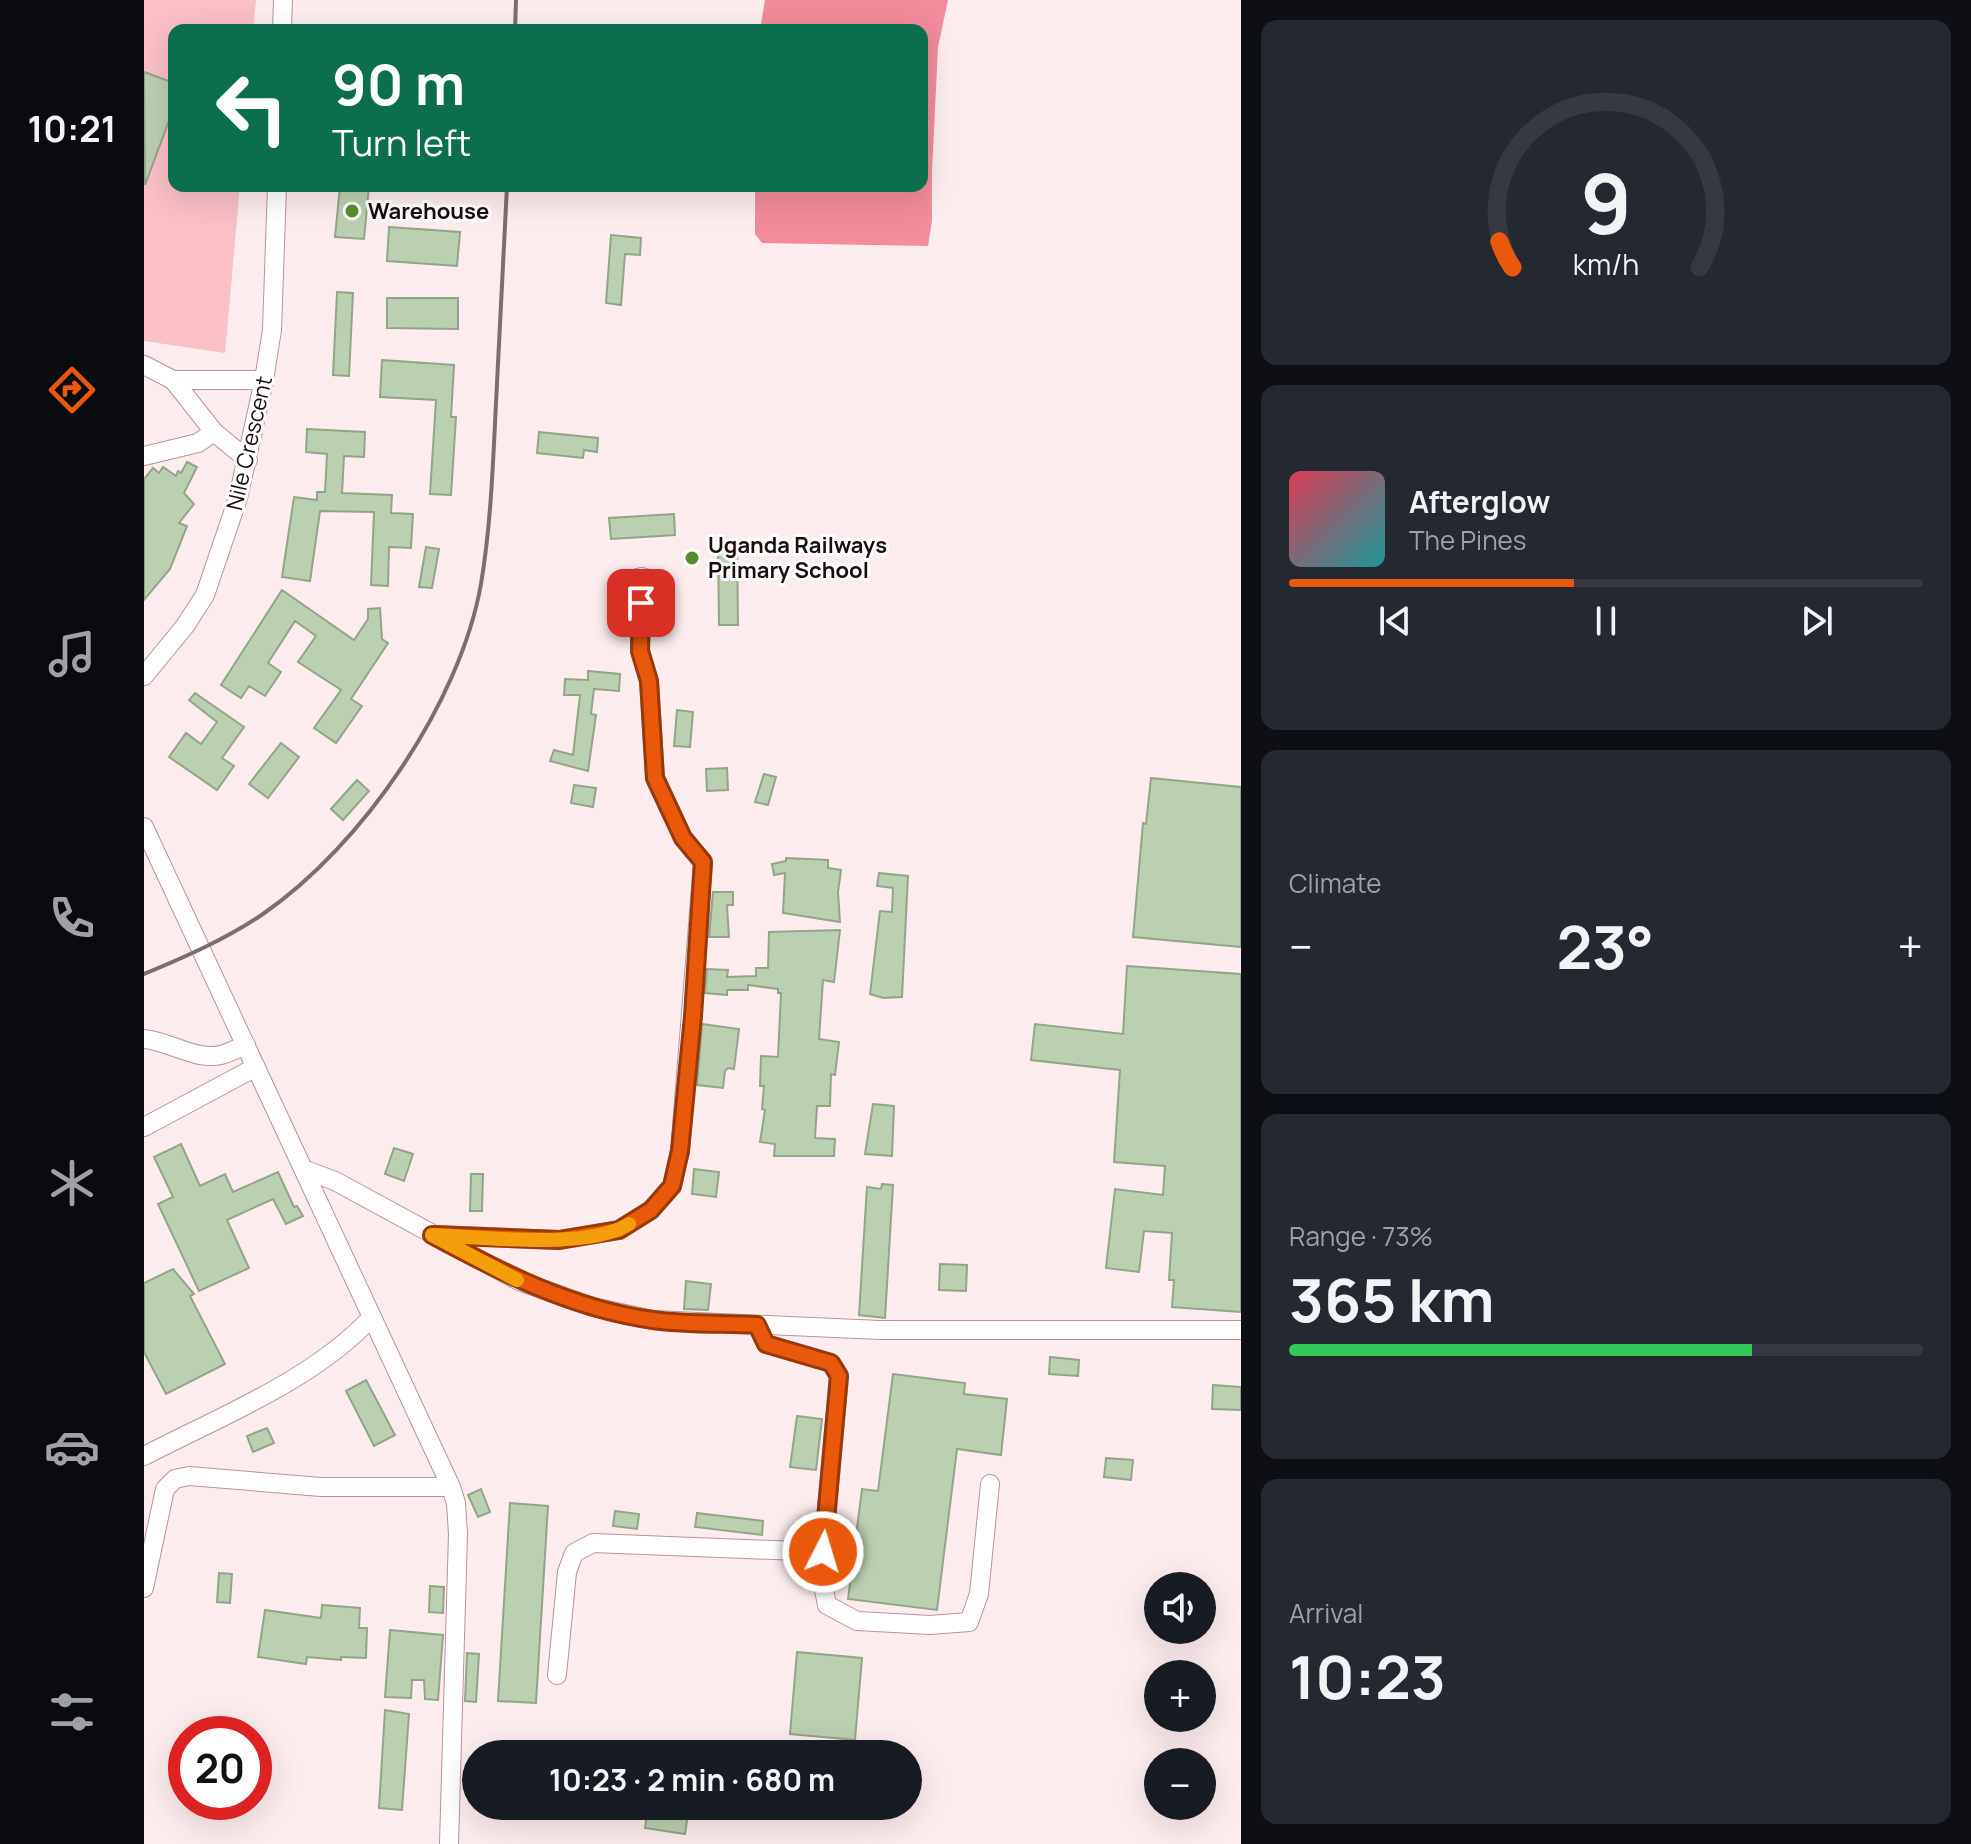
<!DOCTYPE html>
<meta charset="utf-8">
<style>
:root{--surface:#171b24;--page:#242831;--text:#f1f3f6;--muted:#9ea1a6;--line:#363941;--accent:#ea580c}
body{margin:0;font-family:Manrope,sans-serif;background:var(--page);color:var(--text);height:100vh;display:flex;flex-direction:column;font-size:30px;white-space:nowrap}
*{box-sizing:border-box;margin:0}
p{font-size:26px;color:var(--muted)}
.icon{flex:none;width:44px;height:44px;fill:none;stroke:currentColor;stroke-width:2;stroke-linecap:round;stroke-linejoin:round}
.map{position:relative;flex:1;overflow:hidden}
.side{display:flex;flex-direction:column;gap:20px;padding:20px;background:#0d0f14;width:730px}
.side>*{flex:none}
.top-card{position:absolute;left:24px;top:24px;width:760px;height:168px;border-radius:16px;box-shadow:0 8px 32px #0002;background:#0b6e4f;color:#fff;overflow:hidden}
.buttons{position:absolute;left:1000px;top:1572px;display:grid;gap:16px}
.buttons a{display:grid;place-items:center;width:72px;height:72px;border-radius:50%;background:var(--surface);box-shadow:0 8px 32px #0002;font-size:40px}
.speed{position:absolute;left:24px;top:1716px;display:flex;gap:16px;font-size:40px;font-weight:700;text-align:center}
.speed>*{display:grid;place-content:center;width:104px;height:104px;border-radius:50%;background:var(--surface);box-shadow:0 8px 32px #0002;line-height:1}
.speed .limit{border:12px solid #d22;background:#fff;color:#111}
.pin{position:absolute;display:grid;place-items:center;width:68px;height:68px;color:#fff;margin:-34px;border-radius:16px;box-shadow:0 4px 12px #0006}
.me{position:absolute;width:88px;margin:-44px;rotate:5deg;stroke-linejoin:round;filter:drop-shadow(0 0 6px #0008)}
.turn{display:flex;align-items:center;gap:28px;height:168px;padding:0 32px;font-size:36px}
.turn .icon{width:104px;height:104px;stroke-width:2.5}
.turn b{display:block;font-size:56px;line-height:68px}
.big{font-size:60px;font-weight:700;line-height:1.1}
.side .card{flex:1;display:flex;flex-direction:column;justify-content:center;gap:12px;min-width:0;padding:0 28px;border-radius:16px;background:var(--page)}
.side .dial{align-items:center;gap:0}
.dial svg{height:208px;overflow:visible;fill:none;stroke:var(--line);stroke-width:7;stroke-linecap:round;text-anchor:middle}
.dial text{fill:var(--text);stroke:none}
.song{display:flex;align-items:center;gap:24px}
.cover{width:96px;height:96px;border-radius:12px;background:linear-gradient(135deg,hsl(350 70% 55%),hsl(180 70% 35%))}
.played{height:8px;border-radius:4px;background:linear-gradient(90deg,var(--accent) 45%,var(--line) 45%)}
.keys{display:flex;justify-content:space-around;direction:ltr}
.heat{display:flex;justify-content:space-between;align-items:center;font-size:44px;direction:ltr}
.charge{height:12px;border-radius:6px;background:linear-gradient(90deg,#34c759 73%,var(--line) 0)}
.trip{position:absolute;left:318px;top:1740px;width:460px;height:80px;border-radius:40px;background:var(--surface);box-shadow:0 8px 32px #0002;font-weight:700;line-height:80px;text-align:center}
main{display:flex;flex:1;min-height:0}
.menu{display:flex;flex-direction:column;width:144px;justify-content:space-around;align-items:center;background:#090b0e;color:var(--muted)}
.menu .icon{width:56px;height:56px}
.menu .selected{color:var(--accent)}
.menu b{font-size:36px;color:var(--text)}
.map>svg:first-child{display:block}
.green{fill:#fbbfc6}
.water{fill:#f28b9b}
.building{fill:#bbcfb1;stroke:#92a588;stroke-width:2}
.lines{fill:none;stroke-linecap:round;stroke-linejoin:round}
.minor-casing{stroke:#b99397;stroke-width:20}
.minor{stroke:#fff;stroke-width:18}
.rail{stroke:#7c6d6f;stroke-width:4}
.route-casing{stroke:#983908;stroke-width:20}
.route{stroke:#ea580c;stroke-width:14}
.slow{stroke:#f59e0b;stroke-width:14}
.poi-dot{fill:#548e2b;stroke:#fff;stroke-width:3}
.labels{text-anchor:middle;stroke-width:6;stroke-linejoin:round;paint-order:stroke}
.poi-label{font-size:22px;font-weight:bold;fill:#1a0d0f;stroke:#fff;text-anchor:start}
.street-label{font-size:22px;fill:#1a0d0f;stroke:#fff}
</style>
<main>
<nav class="menu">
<b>10:21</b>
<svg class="icon selected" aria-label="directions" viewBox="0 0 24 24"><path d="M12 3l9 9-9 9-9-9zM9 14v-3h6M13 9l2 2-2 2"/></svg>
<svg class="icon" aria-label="music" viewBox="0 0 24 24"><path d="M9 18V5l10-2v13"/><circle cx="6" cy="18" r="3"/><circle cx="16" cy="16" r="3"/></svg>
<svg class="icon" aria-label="phone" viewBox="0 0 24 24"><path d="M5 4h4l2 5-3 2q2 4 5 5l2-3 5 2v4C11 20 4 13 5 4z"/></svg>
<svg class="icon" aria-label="climate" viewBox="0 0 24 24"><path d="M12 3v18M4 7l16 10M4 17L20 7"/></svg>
<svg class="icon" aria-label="car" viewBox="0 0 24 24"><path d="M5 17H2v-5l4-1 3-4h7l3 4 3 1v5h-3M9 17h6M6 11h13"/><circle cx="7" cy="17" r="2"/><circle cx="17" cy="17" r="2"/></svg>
<svg class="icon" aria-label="filters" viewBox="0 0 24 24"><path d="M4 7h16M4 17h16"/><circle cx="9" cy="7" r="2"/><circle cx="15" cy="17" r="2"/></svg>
</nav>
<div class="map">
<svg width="1097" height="1844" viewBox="0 0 1097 1844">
<rect width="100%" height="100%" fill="#fdecee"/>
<path class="green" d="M 0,0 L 112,0 L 109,30 L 30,30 L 30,186 L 96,186 L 81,353 L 0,341 Z"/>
<path class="water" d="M 621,0 L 804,0 L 794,47 L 788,171 L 788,220 L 784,246 L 618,243 L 611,234 L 611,186 L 778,186 L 778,30 L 616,30 Z"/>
<path class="building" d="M 0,72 L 30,83 L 30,107 L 1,185 Z
M 196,186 L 225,186 L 220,239 L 191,237 Z
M 245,227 L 316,232 L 313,266 L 243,261 Z
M 467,235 L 497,238 L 496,255 L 481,254 L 477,305 L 462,303 Z
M 193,292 L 209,293 L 205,376 L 189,375 Z
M 243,298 L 314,298 L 314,329 L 243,328 Z
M 238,360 L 310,365 L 307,417 L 312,417 L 307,495 L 286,494 L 292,400 L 236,397 Z
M 163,429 L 221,432 L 220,457 L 200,456 L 198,493 L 248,495 L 247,513 L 269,514 L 267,548 L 245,547 L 244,586 L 227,585 L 230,512 L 176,511 L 166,581 L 138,577 L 150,497 L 173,500 L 173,492 L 181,492 L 183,454 L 162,452 Z
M 395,432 L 454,438 L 453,452 L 440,450 L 439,458 L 393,453 Z
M 43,462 L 53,467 L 40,493 L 50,504 L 35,523 L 43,526 L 26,569 L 0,600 L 0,479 L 9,468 L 15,473 L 19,467 L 32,476 L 34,471 L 37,473 Z
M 530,514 L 531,535 L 467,539 L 465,518 Z
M 574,541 L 593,541 L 594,625 L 575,625 Z
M 282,547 L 295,549 L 288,588 L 275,587 Z
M 138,590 L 210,640 L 224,619 L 224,609 L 236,608 L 238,639 L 244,643 L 207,699 L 218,706 L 192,743 L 170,728 L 197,690 L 154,662 L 172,636 L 151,621 L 124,663 L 137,672 L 121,696 L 105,686 L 97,698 L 77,685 Z
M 444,671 L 476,674 L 475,691 L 450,689 L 447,714 L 452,715 L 444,771 L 406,761 L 410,750 L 429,755 L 436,695 L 420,695 L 421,679 L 444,680 Z
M 51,693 L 100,727 L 78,758 L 90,766 L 73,790 L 25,757 L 42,733 L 57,744 L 73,722 L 45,700 Z
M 533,710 L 549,712 L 546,747 L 530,746 Z
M 137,743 L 155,757 L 124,798 L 105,784 Z
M 583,768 L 584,790 L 563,791 L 562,769 Z
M 620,774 L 632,777 L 624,805 L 611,802 Z
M 1007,778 L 1097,787 L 1097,947 L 989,937 L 999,823 L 1002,824 Z
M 213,780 L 225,791 L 199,820 L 187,809 Z
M 430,785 L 452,788 L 449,807 L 427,803 Z
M 642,858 L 684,860 L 684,868 L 697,870 L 694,892 L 696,922 L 639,913 L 641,873 L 630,875 L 628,864 L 642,861 Z
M 735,873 L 764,876 L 758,997 L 739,998 L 726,994 L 736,911 L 748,912 L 749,888 L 733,886 Z
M 569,892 L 589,892 L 589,905 L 583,905 L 585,937 L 565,937 Z
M 696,930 L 690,982 L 679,980 L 675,1039 L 695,1042 L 691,1075 L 687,1074 L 686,1106 L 673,1106 L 671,1138 L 691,1139 L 690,1156 L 630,1156 L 631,1144 L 616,1142 L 621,1110 L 618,1109 L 620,1086 L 616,1086 L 617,1056 L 634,1057 L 637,993 L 634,993 L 634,989 L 604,985 L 604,990 L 583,990 L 583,995 L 561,993 L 563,969 L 584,970 L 583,977 L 612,976 L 612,968 L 624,968 L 625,932 Z
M 983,966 L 1097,974 L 1097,1312 L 1028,1307 L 1030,1280 L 1025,1280 L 1028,1233 L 1000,1231 L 995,1272 L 962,1268 L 971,1189 L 1019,1195 L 1021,1166 L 970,1162 L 976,1070 L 887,1060 L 891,1024 L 979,1034 Z
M 558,1024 L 595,1029 L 590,1069 L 584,1068 L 581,1071 L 579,1088 L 553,1085 Z
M 729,1104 L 750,1106 L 748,1156 L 721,1154 Z
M 37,1144 L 56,1186 L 81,1174 L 89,1192 L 134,1172 L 150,1207 L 153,1206 L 159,1216 L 142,1224 L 129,1199 L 83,1220 L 105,1268 L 55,1291 L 14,1204 L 29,1197 L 10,1157 Z
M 250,1148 L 269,1154 L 260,1181 L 241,1174 Z
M 550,1169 L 575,1172 L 572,1197 L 548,1194 Z
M 327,1174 L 339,1174 L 338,1211 L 326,1211 Z
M 738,1184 L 749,1185 L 741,1318 L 715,1315 L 723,1187 L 737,1189 Z
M 796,1264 L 823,1265 L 822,1291 L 795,1290 Z
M 29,1269 L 50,1294 L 46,1296 L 81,1364 L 22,1394 L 0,1352 L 0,1283 Z
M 542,1281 L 567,1284 L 564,1310 L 540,1309 Z
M 906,1357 L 935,1360 L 934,1376 L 905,1374 Z
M 749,1374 L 821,1383 L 820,1394 L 863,1399 L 857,1455 L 813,1449 L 793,1610 L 704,1599 L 718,1489 L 734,1491 Z
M 222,1380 L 251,1435 L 230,1446 L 202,1391 Z
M 1069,1385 L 1097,1387 L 1097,1410 L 1068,1409 Z
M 653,1416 L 678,1419 L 672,1470 L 646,1467 Z
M 123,1428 L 130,1443 L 109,1452 L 103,1436 Z
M 962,1458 L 989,1460 L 987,1480 L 960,1477 Z
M 337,1489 L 346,1512 L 334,1517 L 324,1495 Z
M 366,1503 L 404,1506 L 392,1703 L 354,1701 Z
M 471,1511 L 495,1514 L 493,1529 L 469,1526 Z
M 553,1513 L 619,1521 L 618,1535 L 551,1527 Z
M 75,1573 L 88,1574 L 86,1603 L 73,1602 Z
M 286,1586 L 300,1587 L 299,1613 L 285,1612 Z
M 178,1605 L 216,1608 L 215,1628 L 223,1628 L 222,1658 L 197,1657 L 197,1660 L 163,1657 L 162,1664 L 114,1657 L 121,1610 L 177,1618 Z
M 246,1630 L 299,1635 L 294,1700 L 281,1699 L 280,1680 L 268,1680 L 267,1698 L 241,1697 Z
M 653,1652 L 718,1658 L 711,1740 L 646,1734 Z
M 323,1653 L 335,1654 L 332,1702 L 321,1701 Z
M 241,1710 L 265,1714 L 258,1810 L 235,1808 Z
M 504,1806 L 545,1806 L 541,1834 L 501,1828 Z"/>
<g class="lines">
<defs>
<path id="minor" d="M 138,30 L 139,0
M 0,365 L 29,380 L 120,380
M 29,380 L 70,432 L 104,460
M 0,456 L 54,443 L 70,432
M 498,577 L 507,580 L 514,594 C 505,604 493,604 482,597 L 481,588 L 487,580 Z
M 0,676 L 41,626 L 61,595 L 94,498 L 120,380 L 128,330 L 133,186
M 0,827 L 307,1487 L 312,1503 L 314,1534 L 305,1844
M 0,1039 C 25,1041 52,1061 77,1055 C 85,1053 94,1048 102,1045
M 0,1127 L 112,1067
M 159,1169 L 191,1181 L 375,1281 L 449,1307 L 509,1320 L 736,1330 L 1097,1330
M 294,1235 L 415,1240 L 475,1230 L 507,1210 L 528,1186 L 536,1151 L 559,862 L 539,838 L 511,778 L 505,681 L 496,651 L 497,603
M 613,1325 L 622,1344 L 687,1363 L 695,1376 L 677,1575 L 683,1605 L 713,1621 L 786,1625 L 825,1622 L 835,1594 L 846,1484
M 0,1456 C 77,1416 168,1381 228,1317
M 0,1588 L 21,1489 L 31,1479 L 45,1476 L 177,1487 L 307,1487
M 413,1675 L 423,1572 L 430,1553 L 449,1543 L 679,1552"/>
</defs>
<use href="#minor" class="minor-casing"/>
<use href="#minor" class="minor"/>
<path class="rail" d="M 371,30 L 372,0
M 0,974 C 41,957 82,939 119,914 C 218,846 316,703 337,584 C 347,524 349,463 352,403 C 356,331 359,258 363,186"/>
</g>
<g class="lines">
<defs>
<path id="route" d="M 497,603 L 496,651 L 505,681 L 511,778 L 539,838 L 559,862 L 549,1016 L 536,1151 L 528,1186 L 507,1210 L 475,1230 L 415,1240 L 288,1235 C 358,1273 429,1309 509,1320 C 544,1325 579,1323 613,1325 L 622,1344 L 687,1363 L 695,1376 L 679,1552"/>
</defs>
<use href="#route" class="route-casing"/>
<use href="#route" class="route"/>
<path class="slow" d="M 373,1280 L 288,1235 C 337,1237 445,1250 485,1224"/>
</g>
<g class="poi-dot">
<circle cx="208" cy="211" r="8"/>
<circle cx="548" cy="558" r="8"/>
</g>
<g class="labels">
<g class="poi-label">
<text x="224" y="219">Warehouse</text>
<text x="564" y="553">Uganda Railways<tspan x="564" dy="25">Primary School</tspan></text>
</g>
<g class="street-label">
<text transform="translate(105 443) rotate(-77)" y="8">Nile Crescent</text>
</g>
</g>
</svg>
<div class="buttons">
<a><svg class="icon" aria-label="sound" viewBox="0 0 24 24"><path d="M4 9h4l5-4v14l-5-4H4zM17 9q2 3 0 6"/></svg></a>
<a>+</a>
<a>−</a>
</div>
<div class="speed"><div class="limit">20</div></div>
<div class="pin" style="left:497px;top:603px;background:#d93025"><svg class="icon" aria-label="arrive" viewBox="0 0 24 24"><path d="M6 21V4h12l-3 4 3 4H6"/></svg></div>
<svg class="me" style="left:679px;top:1552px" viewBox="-20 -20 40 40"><circle r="17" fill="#ea580c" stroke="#fff" stroke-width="3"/><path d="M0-11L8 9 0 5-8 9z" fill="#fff"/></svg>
<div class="trip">10:23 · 2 min · 680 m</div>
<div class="top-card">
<div class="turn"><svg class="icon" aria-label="left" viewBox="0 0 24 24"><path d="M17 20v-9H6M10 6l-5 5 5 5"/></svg><div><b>90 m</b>Turn left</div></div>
</div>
</div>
<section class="side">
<div class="card dial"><svg viewBox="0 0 100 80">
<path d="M14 69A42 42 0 1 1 86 69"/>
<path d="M14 69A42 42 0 0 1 9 59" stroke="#ea580c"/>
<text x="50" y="56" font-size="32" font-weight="700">9</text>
<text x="50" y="72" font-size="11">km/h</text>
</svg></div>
<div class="card">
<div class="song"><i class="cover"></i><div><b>Afterglow</b><p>The Pines</p></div></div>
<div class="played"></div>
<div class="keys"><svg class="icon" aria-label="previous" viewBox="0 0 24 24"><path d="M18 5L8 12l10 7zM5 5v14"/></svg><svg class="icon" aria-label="pause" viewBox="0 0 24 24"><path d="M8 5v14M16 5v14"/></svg><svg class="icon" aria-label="next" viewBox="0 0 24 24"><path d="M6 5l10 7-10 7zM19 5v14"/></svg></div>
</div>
<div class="card"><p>Climate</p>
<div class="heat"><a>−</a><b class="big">23°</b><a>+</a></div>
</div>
<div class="card"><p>Range · 73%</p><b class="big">365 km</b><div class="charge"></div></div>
<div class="card"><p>Arrival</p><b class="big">10:23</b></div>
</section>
</main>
